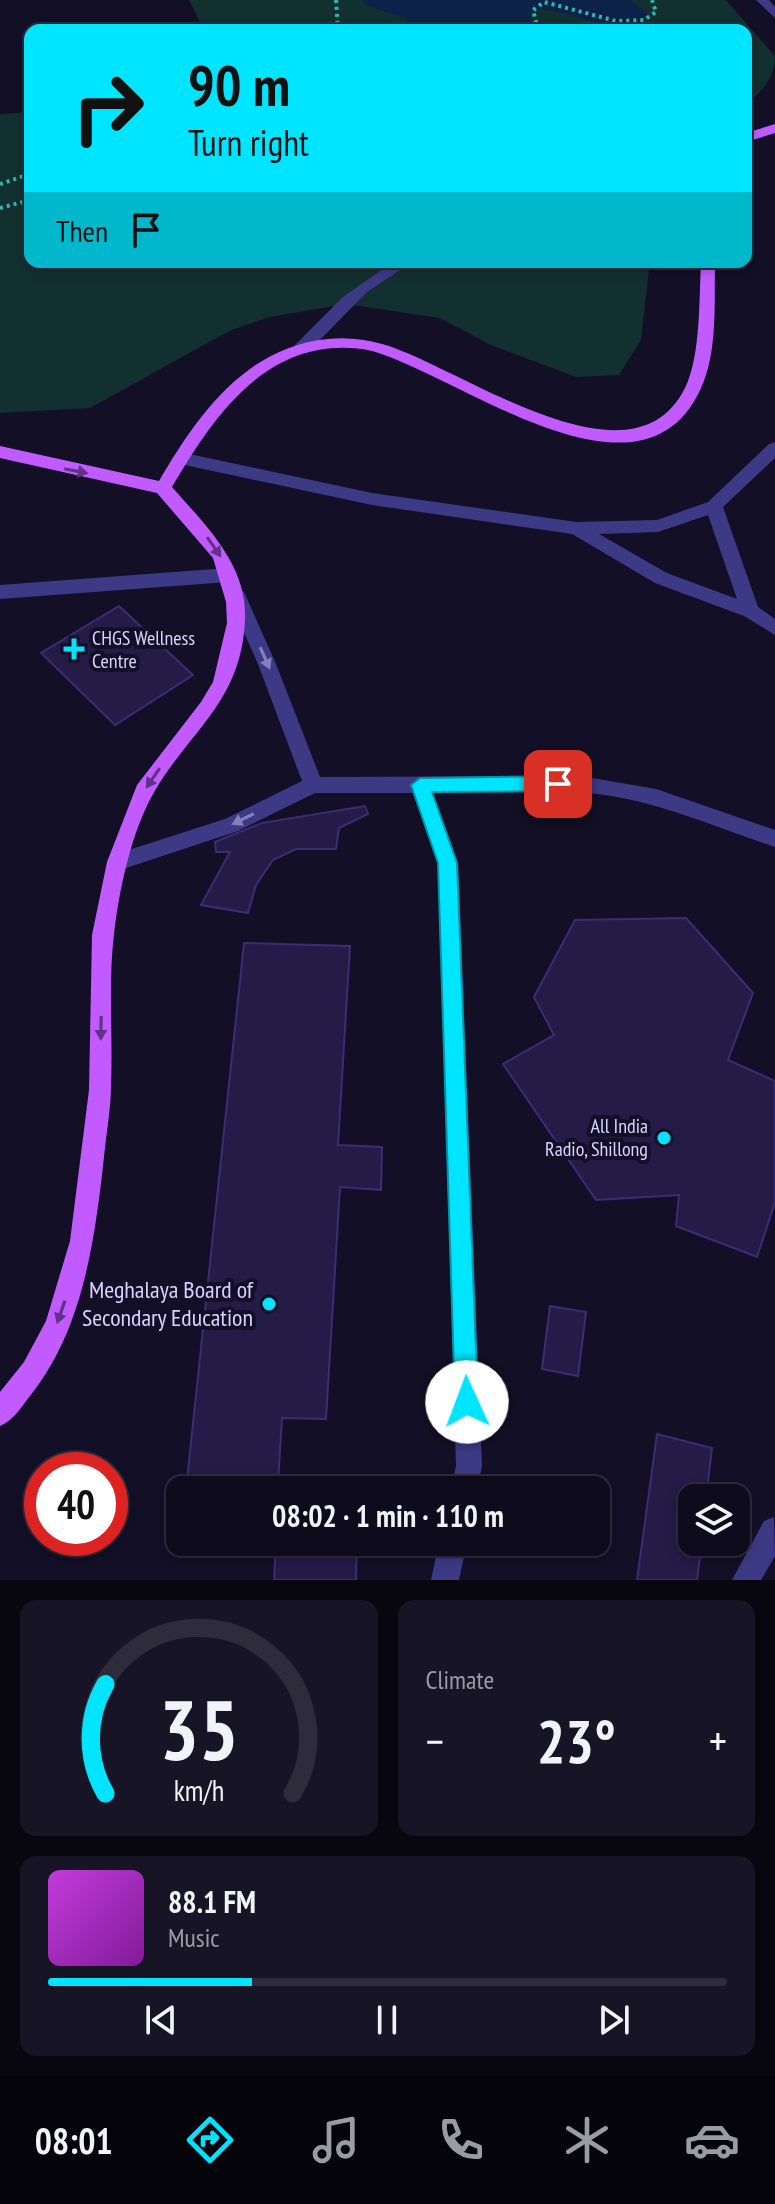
<!DOCTYPE html>
<meta charset="utf-8">
<style>
:root{--surface:#0e0b1c;--page:#171425;--text:#f1f3f6;--muted:#9b9ba3;--line:#2e2b3b;--accent:#00e5ff}
body{margin:0;font-family:"PT Sans Narrow",sans-serif;background:var(--page);color:var(--text);height:100vh;display:flex;flex-direction:column;font-size:30px;white-space:nowrap}
*{box-sizing:border-box;margin:0}
p{font-size:26px;color:var(--muted)}
.icon{flex:none;width:44px;height:44px;fill:none;stroke:currentColor;stroke-width:2;stroke-linecap:round;stroke-linejoin:round}
.map{position:relative;height:1580px;overflow:hidden}
.details{display:flex;flex-direction:column;gap:20px;padding:20px;background:#08060f;flex:1}
.details>*{flex:none}
.top-card{position:absolute;left:24px;top:24px;width:728px;height:244px;border-radius:16px;box-shadow:0 4px 12px #0003,0 0 0 2px var(--line);background:#00e5ff;color:#111;overflow:hidden}
.fabs{position:absolute;left:678px;top:1484px;display:grid;gap:16px}
.fabs a{display:grid;place-items:center;width:72px;height:72px;border-radius:16px;background:var(--surface);box-shadow:0 4px 12px #0003,0 0 0 2px var(--line);font-size:40px}
.speed{position:absolute;left:24px;top:1452px;display:flex;gap:16px;font-size:40px;font-weight:700;text-align:center}
.speed>*{display:grid;place-content:center;width:104px;height:104px;border-radius:50%;background:var(--surface);box-shadow:0 4px 12px #0003,0 0 0 2px var(--line);line-height:1}
.speed .limit{border:12px solid #d22;background:#fff;color:#111}
.pin{position:absolute;display:grid;place-items:center;width:68px;height:68px;color:#fff;margin:-34px;border-radius:16px;box-shadow:0 4px 12px #0006}
.me{position:absolute;width:88px;margin:-44px;rotate:358deg;stroke-linejoin:round;filter:drop-shadow(0 0 6px #0008)}
.turn{display:flex;align-items:center;gap:28px;height:168px;padding:0 32px;font-size:36px}
.turn .icon{width:104px;height:104px;stroke-width:2.5}
.turn b{display:block;font-size:56px;line-height:68px}
.then{display:flex;align-items:center;height:76px;padding:0 32px;background:#0003;gap:16px;font-size:30px}
.big{font-size:60px;font-weight:600;line-height:1.1}
.details .widget{flex:1;display:flex;flex-direction:column;justify-content:center;gap:12px;min-width:0;padding:0 28px;border-radius:16px;background:var(--page)}
.details .dial{align-items:center;gap:0}
.dial svg{height:208px;overflow:visible;fill:none;stroke:var(--line);stroke-width:7;stroke-linecap:round;text-anchor:middle}
.dial text{fill:var(--text);stroke:none}
.song{display:flex;align-items:center;gap:24px}
.cover{width:96px;height:96px;border-radius:12px;background:linear-gradient(135deg,hsl(290 70% 55%),hsl(290 70% 35%))}
.played{height:8px;border-radius:4px;background:linear-gradient(90deg,var(--accent) 30%,var(--line) 30%)}
.keys{display:flex;justify-content:space-around;direction:ltr}
.heat{display:flex;justify-content:space-between;align-items:center;font-size:44px;direction:ltr}
.details .tiles{flex:1;display:grid;gap:20px;grid-template-columns:1fr 1fr}
.widget:last-child{grid-column:span 2}
.trip{position:absolute;left:166px;top:1476px;width:444px;height:80px;border-radius:16px;background:var(--surface);box-shadow:0 4px 12px #0003,0 0 0 2px var(--line);font-weight:600;line-height:80px;text-align:center}
.menu{display:flex;height:128px;justify-content:space-around;align-items:center;background:#06040b;color:var(--muted)}
.menu .icon{width:56px;height:56px}
.menu .selected{color:var(--accent)}
.menu b{font-size:36px;color:var(--text)}
.map>svg:first-child{display:block}
.green{fill:#12302f}
.water{fill:#0c2248}
.building{fill:#241b47;stroke:#3b2d73;stroke-width:2}
.lines{fill:none;stroke-linecap:round;stroke-linejoin:round}
.path{stroke:#2fb8b0;stroke-width:4;stroke-dasharray:3 4;stroke-linecap:butt}
.service{fill:#3d3a85;fill-rule:evenodd}
.tertiary{fill:#3d3a85;fill-rule:evenodd}
.primary{fill:#c25bff;fill-rule:evenodd}
.oneway{fill:#623188}
.oneway2{fill:#837fbc}
.route{fill:#00e5ff;stroke:#0095a6;stroke-width:2}
.poi-dot{fill:#00e5ff;stroke:#130f26;stroke-width:3}
.labels{text-anchor:middle;stroke-width:8;stroke-linejoin:round;paint-order:stroke}
.poi-label{font-size:20px;fill:#d9d4ff;stroke:#130f26;text-anchor:start}
.near-poi-label{font-size:24px;fill:#d9d4ff;stroke:#130f26;text-anchor:end}
</style>
<div class="map">
<svg width="775" height="1580" viewBox="0 0 775 1580">
<rect width="100%" height="100%" fill="#130f26"/>
<path class="green" d="M 189,0 L 726,0 L 775,56 C 775,80 761,90 746,106 L 746,30 L 199,30 L 201,24 Z
M 30,112 L 30,262 L 650,262 L 641,340 L 619,375 L 576,377 L 491,345 L 440,318 L 346,304 L 270,317 L 231,330 L 90,408 L 0,413 L 0,114 Z"/>
<path class="water" d="M 362,0 L 630,0 L 648,14 C 630,48 559,0 530,12 L 532,30 L 409,30 L 405,18 L 368,6 Z"/>
<path class="building" d="M 119,606 L 193,675 L 115,725 L 41,653 Z
M 365,806 L 368,814 L 339,828 L 336,849 L 296,849 L 273,860 L 256,885 L 248,913 L 201,905 L 230,852 L 216,852 L 215,842 L 262,823 Z
M 686,918 L 753,993 L 728,1060 L 775,1081 L 775,1202 L 757,1257 L 676,1226 L 679,1195 L 596,1200 L 503,1064 L 554,1035 L 534,997 L 575,920 Z
M 244,943 L 350,946 L 338,1145 L 382,1147 L 381,1190 L 340,1187 L 326,1419 L 282,1418 L 278,1484 L 187,1480 Z
M 550,1306 L 586,1312 L 578,1376 L 542,1369 Z
M 657,1434 L 712,1448 L 706,1498 L 692,1498 L 692,1542 L 702,1542 L 697,1580 L 637,1580 Z
M 276,1542 L 357,1542 L 356,1580 L 274,1580 Z"/>
<g class="lines">
<path class="path" d="M 336,0 L 338,30
M 538,30 L 533,10 L 544,2 L 616,21 L 644,20 L 656,12 L 652,0
M 0,184 L 30,174
M 0,208 L 30,200"/>
<path class="service" d="M 393,262 L 412,262 L 367,292 L 307,353 L 295,353 L 295,345 L 343,297 Z
M 775,442 L 775,458 L 723,507 L 758,607 L 775,619 L 775,635 L 744,616 L 655,583 L 572,534 L 372,505 L 180,464 L 172,458 L 180,452 L 372,493 L 576,522 L 657,520 L 708,502 L 769,444 ZM 708,515 L 737,599 L 667,573 L 599,534 L 658,532 Z
M 228,568 L 237,575 L 228,582 L 0,599 L 0,585 Z
M 774,1517 L 775,1556 L 761,1580 L 732,1580 L 764,1521 Z"/>
<path class="tertiary" d="M 756,0 L 769,0 L 775,7 L 775,18 Z
M 235,585 L 244,592 L 276,664 L 320,777 L 581,776 L 656,789 L 775,830 L 775,847 C 718,828 665,804 605,795 C 549,787 489,792 433,793 L 458,863 L 482,1466 L 477,1490 L 451,1490 L 456,1466 L 438,863 L 413,793 L 315,793 L 238,831 L 117,871 L 110,868 L 107,862 L 110,856 L 225,819 L 302,781 L 258,664 L 226,592 Z
M 439,1542 L 467,1542 L 459,1580 L 431,1580 Z"/>
<path class="primary" d="M 775,124 L 775,133 L 746,142 L 746,133 Z
M 701,262 L 715,262 C 714,301 718,352 701,388 C 642,520 457,374 372,351 C 355,347 335,347 318,350 C 248,363 205,431 172,487 C 206,526 248,565 245,621 C 241,703 188,732 153,794 C 131,833 119,891 114,934 C 108,983 113,1035 111,1085 C 111,1109 106,1134 104,1157 C 95,1237 84,1326 33,1392 C 23,1404 15,1420 0,1426 L 0,1392 L 24,1362 L 46,1321 L 70,1241 L 89,1090 L 92,935 L 107,862 L 137,785 L 201,702 L 213,682 L 227,623 L 226,602 L 213,558 L 157,493 L 0,458 L 0,446 L 159,481 C 197,416 245,347 328,339 C 346,337 364,339 382,344 C 458,365 631,496 685,388 C 701,356 699,297 701,262 Z"/>
</g>
<defs><path id="oneway-solid" d="M-6-.8H1V-3.2L6.5 0L1 3.2V.8H-6Z" transform="scale(2)"/></defs>
<g class="oneway">
<use href="#oneway-solid" transform="translate(76 471) rotate(11)"/>
<use href="#oneway-solid" transform="translate(214 547) rotate(55)"/>
<use href="#oneway-solid" transform="translate(153 778) rotate(124)"/>
<use href="#oneway-solid" transform="translate(101 1028) rotate(91)"/>
<use href="#oneway-solid" transform="translate(61 1312) rotate(109)"/>
</g>
<g class="oneway2">
<use href="#oneway-solid" transform="translate(265 658) rotate(66)"/>
<use href="#oneway-solid" transform="translate(243 819) rotate(154)"/>
</g>
<path class="route" d="M 558,776 L 567,784 L 558,791 L 432,792 L 457,863 L 478,1402 L 475,1411 L 467,1414 L 458,1411 L 455,1402 L 438,863 L 411,785 L 420,778 Z"/>
<g class="poi-dot">
<path d="M70 637h8v8h8v8h-8v8h-8v-8h-8v-8h8z"/>
<circle cx="664" cy="1138" r="8"/>
<circle cx="269" cy="1304" r="8"/>
</g>
<g class="labels">
<g class="poi-label">
<text x="92" y="645">CHGS Wellness<tspan x="92" dy="23">Centre</tspan></text>
<text x="648" y="1133" text-anchor="end">All India<tspan x="648" dy="23">Radio, Shillong</tspan></text>
</g>
<g class="near-poi-label">
<text x="253" y="1298">Meghalaya Board of<tspan x="253" dy="28">Secondary Education</tspan></text>
</g>
</g>
</svg>
<div class="fabs">
<a><svg class="icon" aria-label="layers" viewBox="0 0 24 24"><path d="M12 4l9 5-9 5-9-5zM3 14l9 5 9-5"/></svg></a>
</div>
<div class="speed"><div class="limit">40</div></div>
<div class="pin" style="left:558px;top:784px;background:#d93025"><svg class="icon" aria-label="arrive" viewBox="0 0 24 24"><path d="M6 21V4h12l-3 4 3 4H6"/></svg></div>
<svg class="me" style="left:467px;top:1402px" viewBox="-20 -20 40 40"><circle r="19" fill="#fff"/><path d="M0-13L10 11 0 6-10 11z" fill="#00e5ff"/></svg>
<div class="trip">08:02 · 1 min · 110 m</div>
<div class="top-card">
<div class="turn"><svg class="icon" aria-label="right" viewBox="0 0 24 24"><path d="M7 20v-9h11M14 6l5 5-5 5"/></svg><div><b>90 m</b>Turn right</div></div>
<div class="then">Then<svg class="icon" aria-label="arrive" viewBox="0 0 24 24"><path d="M6 21V4h12l-3 4 3 4H6"/></svg></div>
</div>
</div>
<section class="details">
<div class="tiles">
<div class="widget dial"><svg viewBox="0 0 100 80">
<path d="M14 69A42 42 0 1 1 86 69"/>
<path d="M14 69A42 42 0 0 1 14 27" stroke="#00e5ff"/>
<text x="50" y="56" font-size="32" font-weight="700">35</text>
<text x="50" y="72" font-size="11">km/h</text>
</svg></div>
<div class="widget"><p>Climate</p>
<div class="heat"><a>−</a><b class="big">23°</b><a>+</a></div>
</div>
<div class="widget">
<div class="song"><i class="cover"></i><div><b>88.1 FM</b><p>Music</p></div></div>
<div class="played"></div>
<div class="keys"><svg class="icon" aria-label="previous" viewBox="0 0 24 24"><path d="M18 5L8 12l10 7zM5 5v14"/></svg><svg class="icon" aria-label="pause" viewBox="0 0 24 24"><path d="M8 5v14M16 5v14"/></svg><svg class="icon" aria-label="next" viewBox="0 0 24 24"><path d="M6 5l10 7-10 7zM19 5v14"/></svg></div>
</div>
</div>
</section>
<nav class="menu">
<b>08:01</b>
<svg class="icon selected" aria-label="directions" viewBox="0 0 24 24"><path d="M12 3l9 9-9 9-9-9zM9 14v-3h6M13 9l2 2-2 2"/></svg>
<svg class="icon" aria-label="music" viewBox="0 0 24 24"><path d="M9 18V5l10-2v13"/><circle cx="6" cy="18" r="3"/><circle cx="16" cy="16" r="3"/></svg>
<svg class="icon" aria-label="phone" viewBox="0 0 24 24"><path d="M5 4h4l2 5-3 2q2 4 5 5l2-3 5 2v4C11 20 4 13 5 4z"/></svg>
<svg class="icon" aria-label="climate" viewBox="0 0 24 24"><path d="M12 3v18M4 7l16 10M4 17L20 7"/></svg>
<svg class="icon" aria-label="car" viewBox="0 0 24 24"><path d="M5 17H2v-5l4-1 3-4h7l3 4 3 1v5h-3M9 17h6M6 11h13"/><circle cx="7" cy="17" r="2"/><circle cx="17" cy="17" r="2"/></svg>
</nav>
